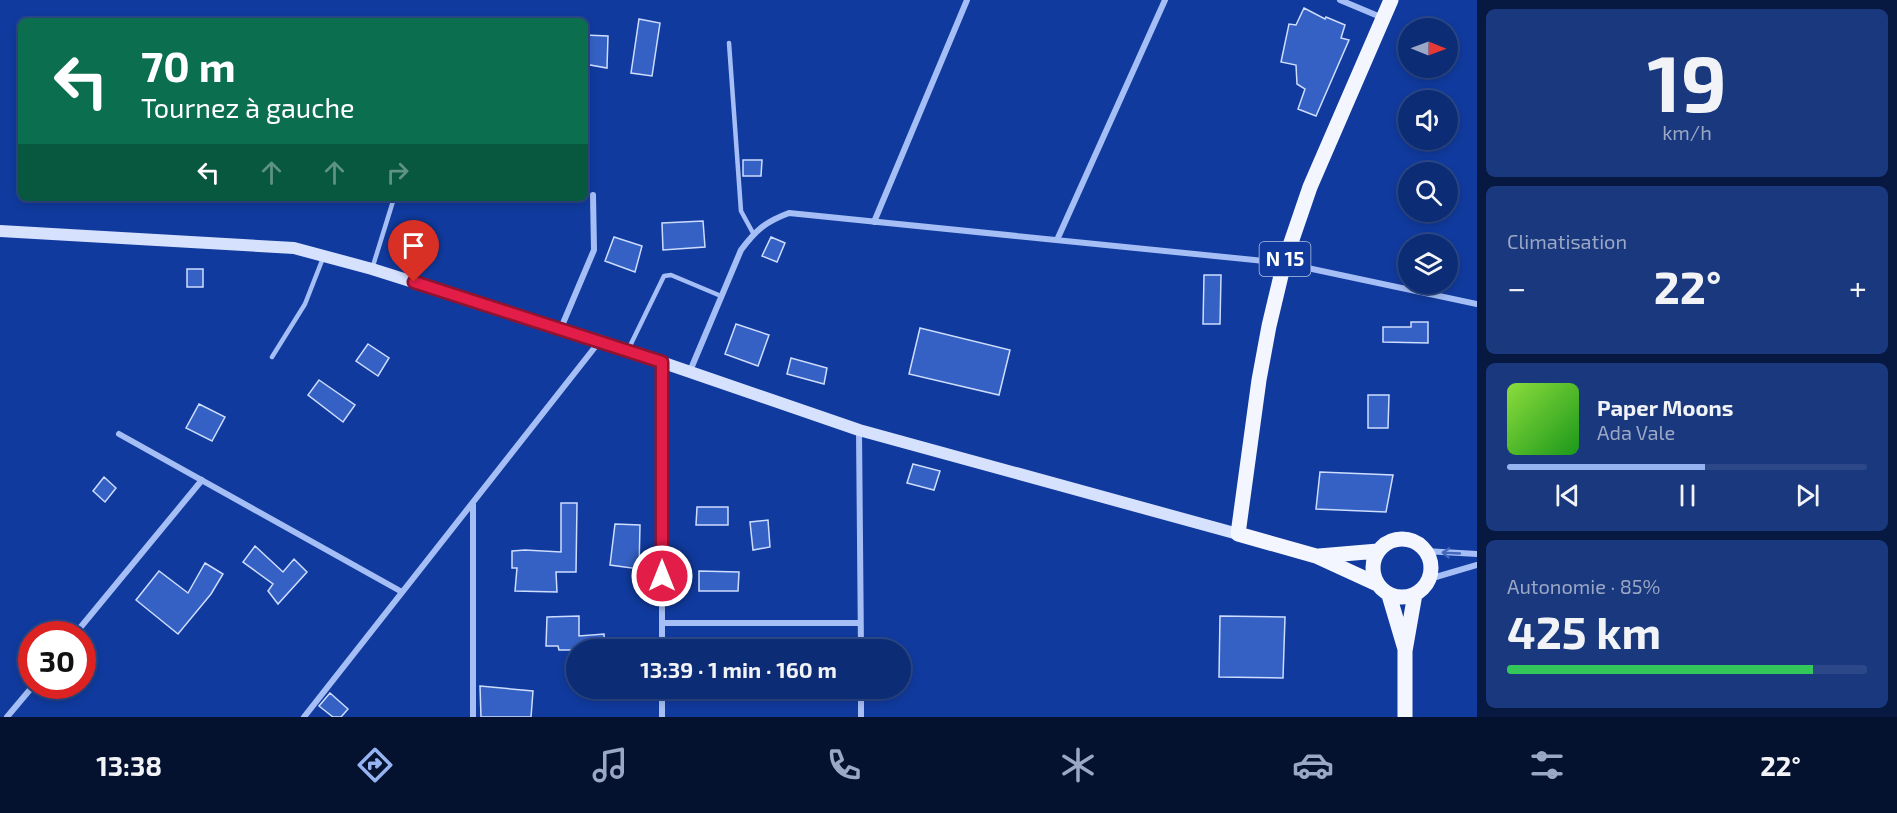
<!DOCTYPE html>
<html lang="fr">
<meta charset="utf-8">
<style>
:root{--surface:#0c2c76;--page:#1a387e;--text:#f1f3f6;--muted:#9aa7c5;--line:#2c4888;--accent:#95b2f1}
body{margin:0;font-family:"Exo 2",sans-serif;background:var(--page);color:var(--text);height:100vh;display:flex;flex-direction:column;font-size:22px;white-space:nowrap}
*{box-sizing:border-box;margin:0}
p{font-size:20px;color:var(--muted)}
.icon{flex:none;width:33px;height:33px;fill:none;stroke:currentColor;stroke-width:2;stroke-linecap:round;stroke-linejoin:round}
.map{position:relative;flex:1;overflow:hidden}
.details{display:flex;flex-direction:column;gap:9px;padding:9px;background:#071841;width:420px}
.details>*{flex:none}
.guide{position:absolute;left:18px;top:18px;width:570px;height:183px;border-radius:9px;box-shadow:0 3px 9px #0003,0 0 0 2px var(--line);background:#0b6e4f;color:#fff;overflow:hidden}
.needle{width:39px;rotate:91deg}
.tools{position:absolute;left:1398px;top:18px;display:grid;gap:12px}
.tools a{display:grid;place-items:center;width:60px;height:60px;border-radius:50%;background:var(--surface);box-shadow:0 3px 9px #0003,0 0 0 2px var(--line);font-size:30px}
.speed{position:absolute;left:18px;top:621px;display:flex;gap:12px;font-size:30px;font-weight:700;text-align:center}
.speed>*{display:grid;place-content:center;width:78px;height:78px;border-radius:50%;background:var(--surface);box-shadow:0 3px 9px #0003,0 0 0 2px var(--line);line-height:1}
.speed .limit{border:9px solid #d22;background:#fff;color:#111}
.pin{position:absolute;display:grid;place-items:center;width:51px;height:51px;color:#fff;margin:-62px -26px;border-radius:50% 50% 50% 0;rotate:-45deg;box-shadow:0 0 6px #0007}
.pin .icon{rotate:45deg}
.me{position:absolute;width:66px;margin:-33px;rotate:0deg;stroke-linejoin:round;filter:drop-shadow(0 0 4px #0008)}
.turn{display:flex;align-items:center;gap:21px;height:126px;padding:0 24px;font-size:27px}
.turn .icon{width:78px;height:78px;stroke-width:2.5}
.turn b{display:block;font-size:42px;line-height:51px}
.lanes{display:flex;align-items:center;height:57px;padding:0 24px;background:#0003;justify-content:center;gap:30px;direction:ltr}
.lanes .off{opacity:.35}
.big{font-size:45px;font-weight:700;line-height:1.1}
.details .widget{flex:1;display:flex;flex-direction:column;justify-content:center;gap:9px;min-width:0;padding:0 21px;border-radius:9px;background:var(--page)}
.details .dial{align-items:center;gap:0}
.dial b{font-size:78px;line-height:1}
.song{display:flex;align-items:center;gap:18px}
.cover{width:72px;height:72px;border-radius:9px;background:linear-gradient(135deg,hsl(90 70% 55%),hsl(120 70% 35%))}
.played{height:6px;border-radius:3px;background:linear-gradient(90deg,var(--accent) 55%,var(--line) 55%)}
.keys{display:flex;justify-content:space-around;direction:ltr}
.heat{display:flex;justify-content:space-between;align-items:center;font-size:33px;direction:ltr}
.charge{height:9px;border-radius:4px;background:linear-gradient(90deg,#34c759 85%,var(--line) 0)}
.trip{position:absolute;left:566px;top:639px;width:345px;height:60px;border-radius:30px;background:var(--surface);box-shadow:0 3px 9px #0003,0 0 0 2px var(--line);font-weight:700;line-height:60px;text-align:center}
.tab-bar{display:flex;height:96px;justify-content:space-around;align-items:center;background:#05122f;color:var(--muted)}
.tab-bar .icon{width:42px;height:42px}
.tab-bar .selected{color:var(--accent)}
.tab-bar b{font-size:27px;color:var(--text)}
main{display:flex;flex:1;min-height:0}
.map>svg:first-child{display:block}
.building{fill:#3461c3;stroke:#ceddfe;stroke-width:1.5}
.lines{fill:none;stroke-linecap:round;stroke-linejoin:round}
.service{stroke:#a5bef5;stroke-width:4.5}
.minor{stroke:#a5bef5;stroke-width:6}
.secondary{stroke:#d6e1fe;stroke-width:12}
.primary{stroke:#f3f6ff;stroke-width:15}
.oneway{stroke:#4468bc}
.route-casing{stroke:#92132f;stroke-width:15}
.route{stroke:#e11d48;stroke-width:10}
.labels{text-anchor:middle;stroke-width:6;stroke-linejoin:round;paint-order:stroke}
.shield{fill:#103a9d;stroke:#b7c4e2;stroke-width:1.5}
.shield-label{font-size:20px;font-weight:bold;fill:#fff}
</style>
<main>
<div class="map">
<svg width="1477" height="717" viewBox="0 0 1477 717">
<rect width="100%" height="100%" fill="#103a9d"/>
<path class="building" d="M 1304,8 L 1325,19 L 1326,17 L 1345,25 L 1341,38 L 1349,40 L 1316,116 L 1298,109 L 1305,89 L 1297,84 L 1296,65 L 1281,62 L 1289,24 L 1296,25 Z
M 639,19 L 660,23 L 652,76 L 631,73 Z
M 585,35 L 608,36 L 607,68 L 585,64 Z
M 743,160 L 762,160 L 761,176 L 743,176 Z
M 703,221 L 705,247 L 663,250 L 662,223 Z
M 614,237 L 642,246 L 635,272 L 605,261 Z
M 771,237 L 785,243 L 777,262 L 762,256 Z
M 187,269 L 203,269 L 203,287 L 187,287 Z
M 1204,275 L 1221,275 L 1220,324 L 1203,324 Z
M 1411,322 L 1428,322 L 1428,343 L 1383,342 L 1383,327 L 1411,327 Z
M 736,324 L 769,335 L 758,366 L 725,354 Z
M 920,328 L 1010,350 L 999,395 L 909,374 Z
M 368,344 L 389,358 L 378,376 L 356,361 Z
M 791,358 L 827,368 L 824,384 L 787,374 Z
M 319,380 L 355,405 L 343,422 L 308,395 Z
M 1368,395 L 1389,395 L 1388,428 L 1368,428 Z
M 199,404 L 225,417 L 212,441 L 186,428 Z
M 913,464 L 940,471 L 934,490 L 907,483 Z
M 1320,472 L 1393,475 L 1386,512 L 1316,509 Z
M 104,477 L 116,488 L 105,502 L 93,491 Z
M 561,503 L 577,503 L 576,572 L 556,572 L 557,592 L 515,591 L 517,568 L 512,568 L 512,551 L 525,550 L 561,552 Z
M 697,507 L 728,507 L 728,525 L 696,525 Z
M 768,520 L 770,547 L 753,550 L 750,522 Z
M 615,524 L 640,525 L 639,569 L 610,565 Z
M 255,546 L 283,572 L 294,559 L 307,572 L 278,604 L 268,591 L 273,584 L 243,562 Z
M 205,563 L 223,574 L 211,594 L 178,634 L 136,600 L 159,571 L 188,593 Z
M 699,571 L 739,572 L 738,591 L 699,591 Z
M 579,616 L 579,636 L 604,634 L 605,650 L 559,650 L 558,646 L 546,646 L 547,617 Z
M 1220,616 L 1285,617 L 1283,678 L 1219,677 Z
M 480,686 L 533,691 L 531,717 L 481,717 Z
M 330,693 L 348,709 L 341,717 L 333,717 L 319,706 Z"/>
<g class="lines">
<path class="service" d="M 729,43 L 741,211 L 753,233
M 372,269 L 394,198
M 628,350 L 664,276 L 671,275 L 721,296
M 272,357 L 305,304 L 323,258"/>
<path class="minor" d="M 1340,0 L 1383,18
M 874,222 L 967,0
M 1057,240 L 1165,0
M 561,328 L 594,250 L 593,195
M 690,371 L 741,250 C 756,230 765,222 789,213 L 1284,263 L 1477,304
M 859,430 L 861,650
M 119,434 L 402,592
M 473,505 L 473,717
M 1425,551 L 1477,554
M 1429,579 L 1477,565
M 662,623 L 860,623
M 75,634 L 202,480
M 662,650 L 662,362
M 861,688 L 861,717
M 7,717 L 33,686
M 304,717 L 599,342
M 662,717 L 662,688"/>
<path class="secondary" d="M 0,231 L 294,248 L 372,269 L 600,341 L 859,430 L 1238,534"/>
<path class="primary" d="M1373 568a29 29 0 1 1 58 0a29 29 0 1 1-58 0Z
M 1319,556 L 1378,551
M 1377,584 L 1316,556 L 1238,534 L 1259,380 L 1269,326 L 1284,263 L 1310,187 L 1391,0
M 1389,595 L 1405,649
M 1405,717 L 1405,651 L 1415,594"/>
</g>
<defs><path id="oneway-shaft" d="M-6 0H5M1.5-3L5.5 0L1.5 3" fill="none" stroke-width="1.6" stroke-linecap="round" stroke-linejoin="round" transform="scale(1.5)"/></defs>
<use class="oneway" href="#oneway-shaft" transform="translate(1451 553) rotate(-177)"/>
<g class="lines">
<defs>
<path id="route" d="M 414,282 L 662,362 L 662,576"/>
</defs>
<use href="#route" class="route-casing"/>
<use href="#route" class="route"/>
</g>
<g class="labels">
<rect class="shield" x="1259.5" y="242" width="51" height="34" rx="4.5"/>
<g class="shield-label">
<text x="1285" y="266">N 15</text>
</g>
</g>
</svg>
<div class="tools">
<a><svg class="needle" viewBox="-14 -14 28 28"><path d="M0-13l5 13h-10z" fill="#e53935"/><path d="M0 13l5-13h-10z" fill="#9aa7c5"/></svg></a>
<a><svg class="icon" aria-label="sound" viewBox="0 0 24 24"><path d="M4 9h4l5-4v14l-5-4H4zM17 9q2 3 0 6"/></svg></a>
<a><svg class="icon" aria-label="search" viewBox="0 0 24 24"><circle cx="10" cy="10" r="6"/><path d="M15 15l6 6"/></svg></a>
<a><svg class="icon" aria-label="layers" viewBox="0 0 24 24"><path d="M12 4l9 5-9 5-9-5zM3 14l9 5 9-5"/></svg></a>
</div>
<div class="speed"><div class="limit">30</div></div>
<div class="pin" style="left:414px;top:282px;background:#d93025"><svg class="icon" aria-label="arrive" viewBox="0 0 24 24"><path d="M6 21V4h12l-3 4 3 4H6"/></svg></div>
<svg class="me" style="left:662px;top:576px" viewBox="-20 -20 40 40"><circle r="17" fill="#e11d48" stroke="#fff" stroke-width="3"/><path d="M0-11L8 9 0 5-8 9z" fill="#fff"/></svg>
<div class="trip">13:39 · 1 min · 160 m</div>
<div class="guide">
<div class="turn"><svg class="icon" aria-label="left" viewBox="0 0 24 24"><path d="M17 20v-9H6M10 6l-5 5 5 5"/></svg><div><b>70 m</b>Tournez à gauche</div></div>
<div class="lanes"><svg class="icon" aria-label="left" viewBox="0 0 24 24"><path d="M17 20v-9H6M10 6l-5 5 5 5"/></svg><svg class="icon off" aria-label="ahead" viewBox="0 0 24 24"><path d="M12 20V5M6 11l6-6 6 6"/></svg><svg class="icon off" aria-label="ahead" viewBox="0 0 24 24"><path d="M12 20V5M6 11l6-6 6 6"/></svg><svg class="icon off" aria-label="right" viewBox="0 0 24 24"><path d="M7 20v-9h11M14 6l5 5-5 5"/></svg></div>
</div>
</div>
<section class="details">
<div class="widget dial"><b>19</b><p>km/h</p></div>
<div class="widget"><p>Climatisation</p>
<div class="heat"><a>−</a><b class="big">22°</b><a>+</a></div>
</div>
<div class="widget">
<div class="song"><i class="cover"></i><div><b>Paper Moons</b><p>Ada Vale</p></div></div>
<div class="played"></div>
<div class="keys"><svg class="icon" aria-label="previous" viewBox="0 0 24 24"><path d="M18 5L8 12l10 7zM5 5v14"/></svg><svg class="icon" aria-label="pause" viewBox="0 0 24 24"><path d="M8 5v14M16 5v14"/></svg><svg class="icon" aria-label="next" viewBox="0 0 24 24"><path d="M6 5l10 7-10 7zM19 5v14"/></svg></div>
</div>
<div class="widget"><p>Autonomie · 85%</p><b class="big">425 km</b><div class="charge"></div></div>
</section>
</main>
<nav class="tab-bar">
<b>13:38</b>
<svg class="icon selected" aria-label="directions" viewBox="0 0 24 24"><path d="M12 3l9 9-9 9-9-9zM9 14v-3h6M13 9l2 2-2 2"/></svg>
<svg class="icon" aria-label="music" viewBox="0 0 24 24"><path d="M9 18V5l10-2v13"/><circle cx="6" cy="18" r="3"/><circle cx="16" cy="16" r="3"/></svg>
<svg class="icon" aria-label="phone" viewBox="0 0 24 24"><path d="M5 4h4l2 5-3 2q2 4 5 5l2-3 5 2v4C11 20 4 13 5 4z"/></svg>
<svg class="icon" aria-label="climate" viewBox="0 0 24 24"><path d="M12 3v18M4 7l16 10M4 17L20 7"/></svg>
<svg class="icon" aria-label="car" viewBox="0 0 24 24"><path d="M5 17H2v-5l4-1 3-4h7l3 4 3 1v5h-3M9 17h6M6 11h13"/><circle cx="7" cy="17" r="2"/><circle cx="17" cy="17" r="2"/></svg>
<svg class="icon" aria-label="filters" viewBox="0 0 24 24"><path d="M4 7h16M4 17h16"/><circle cx="9" cy="7" r="2"/><circle cx="15" cy="17" r="2"/></svg>
<b>22°</b>
</nav>
